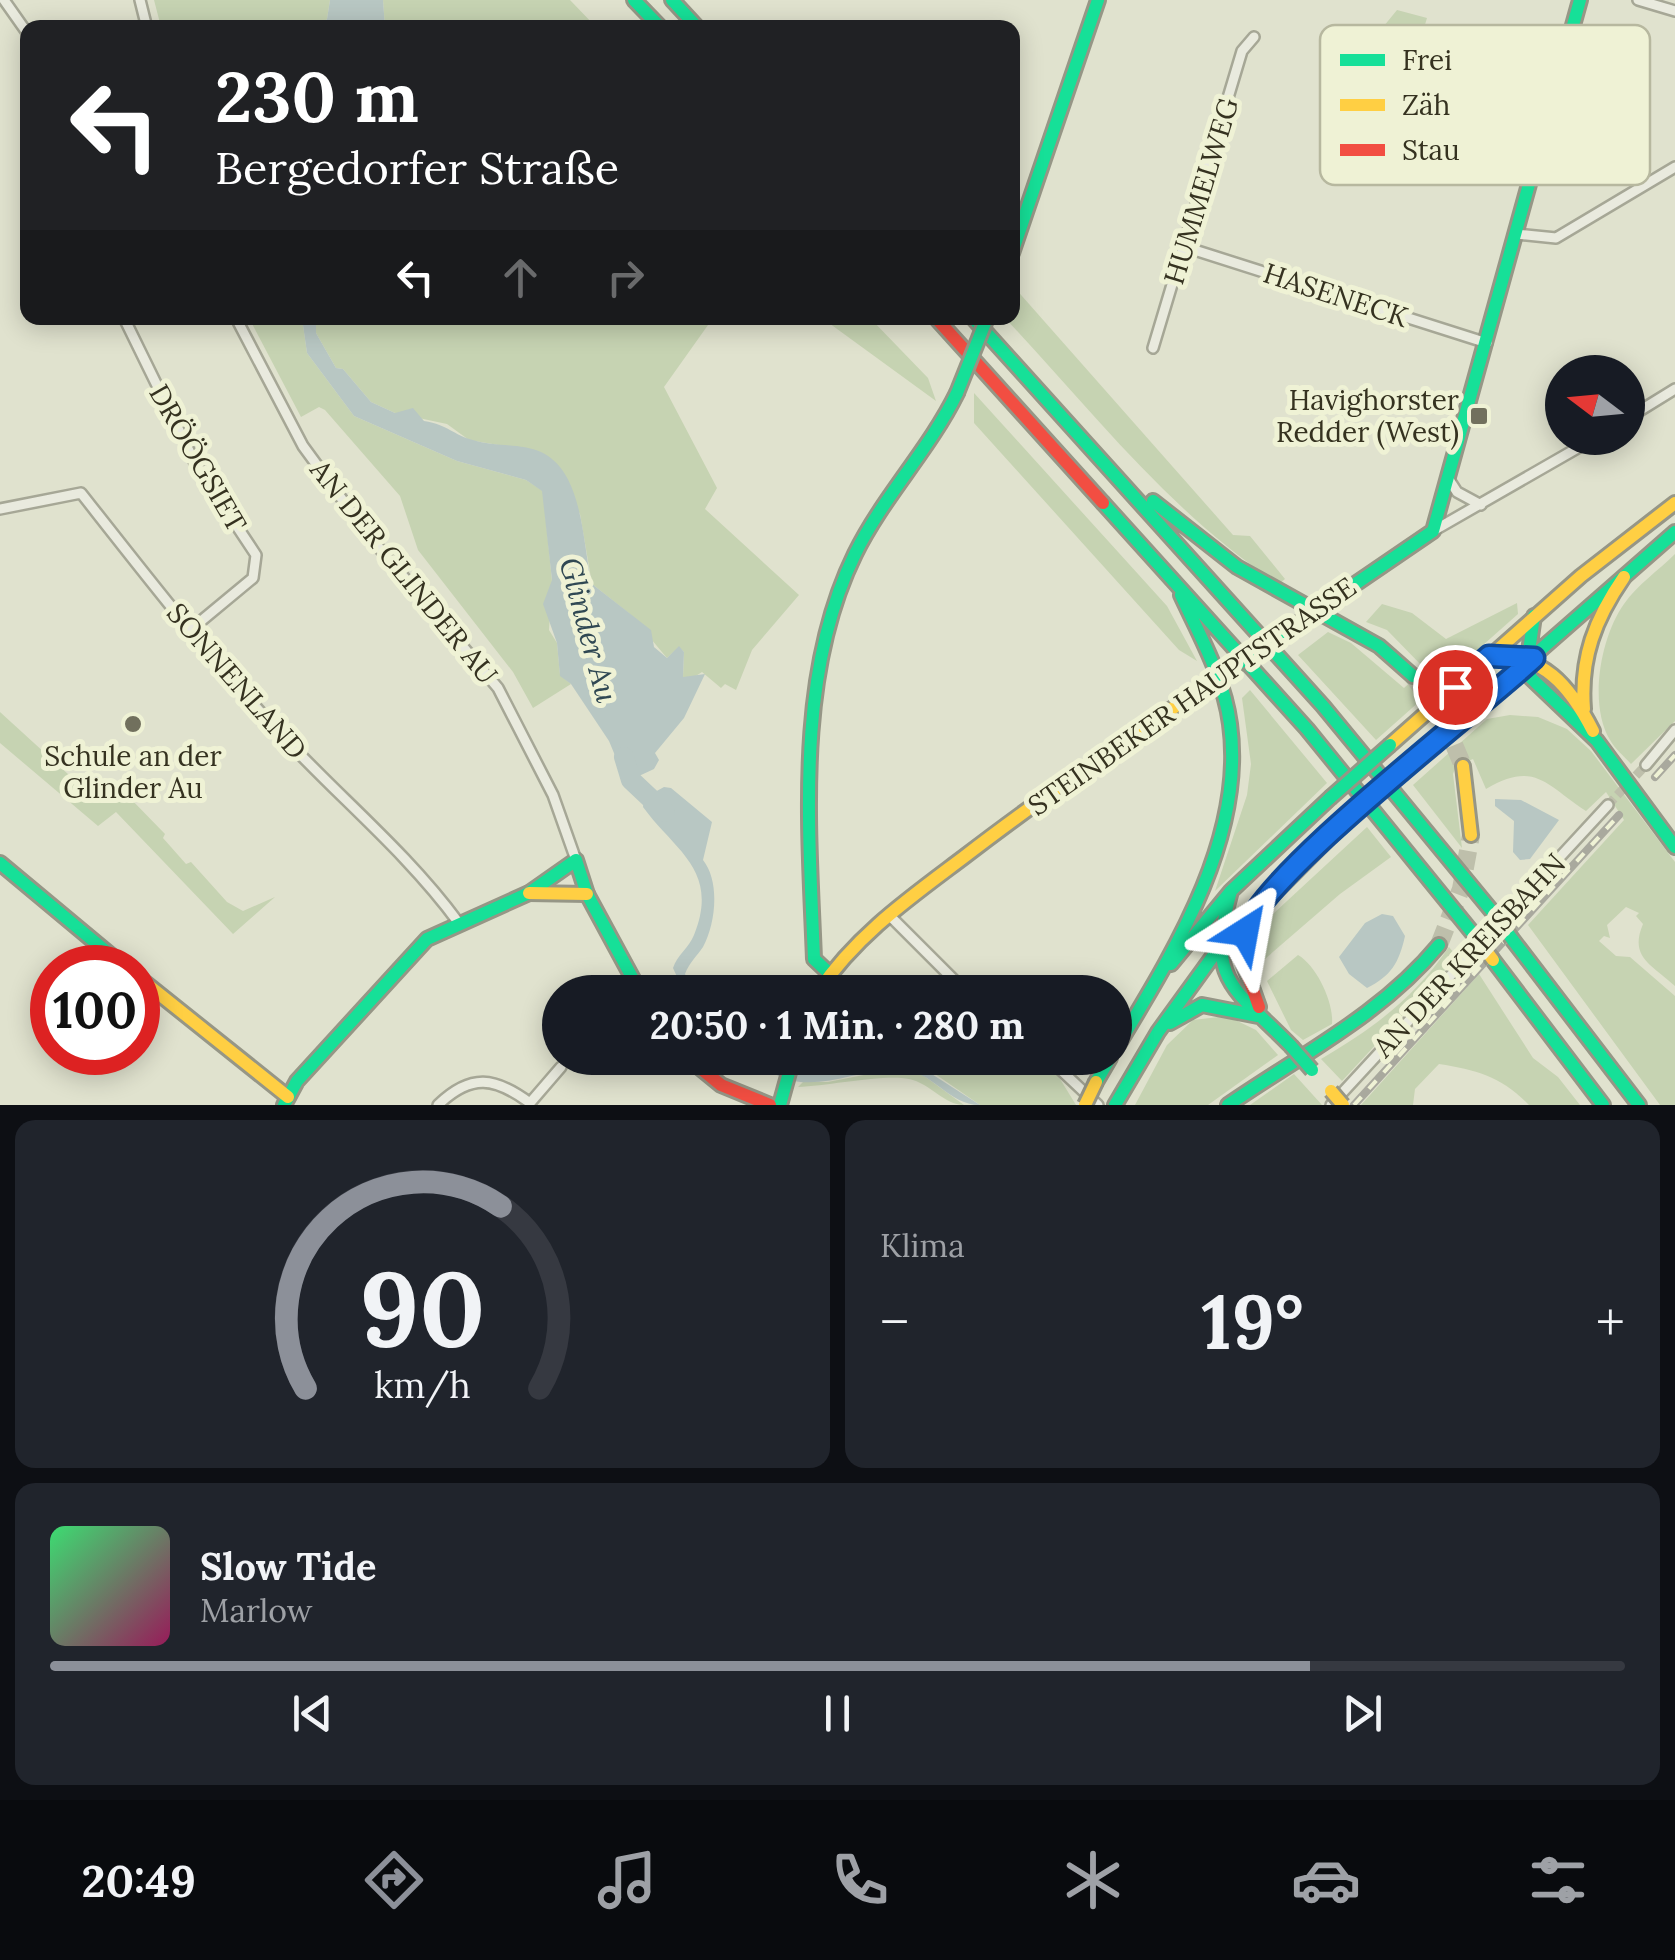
<!DOCTYPE html>
<html lang="de">
<meta charset="utf-8">
<style>
:root{--surface:#171b24;--page:#20242c;--text:#f1f3f6;--muted:#9ea1a6;--line:#363941;--accent:#8c9099}
body{margin:0;font-family:Lora,serif;background:var(--page);color:var(--text);height:100vh;display:flex;flex-direction:column;font-size:38px;white-space:nowrap}
*{box-sizing:border-box;margin:0}
p{font-size:32px;color:var(--muted)}
.icon{flex:none;width:55px;height:55px;fill:none;stroke:currentColor;stroke-width:2;stroke-linecap:round;stroke-linejoin:round}
.map{position:relative;height:1105px;overflow:hidden}
.panel{display:flex;flex-direction:column;gap:15px;padding:15px;background:#0d0f14;flex:1}
.panel>*{flex:none}
.banner{position:absolute;left:20px;top:20px;width:1000px;height:305px;border-radius:20px;box-shadow:0 5px 25px #0003;background:#202124;color:#fff;overflow:hidden}
.needle{width:65px;rotate:286deg}
.tools{position:absolute;left:1545px;top:355px;display:grid;gap:20px}
.tools a{display:grid;place-items:center;width:100px;height:100px;border-radius:50%;background:var(--surface);box-shadow:0 5px 25px #0003;font-size:50px}
.speed{position:absolute;left:30px;top:945px;display:flex;gap:20px;font-size:50px;font-weight:700;text-align:center}
.speed>*{display:grid;place-content:center;width:130px;height:130px;border-radius:50%;background:var(--surface);box-shadow:0 5px 25px #0003;line-height:1}
.speed .limit{border:15px solid #d22;background:#fff;color:#111}
.pin{position:absolute;display:grid;place-items:center;width:85px;height:85px;color:#fff;margin:-42px;border:5px solid #fff;border-radius:50%;box-shadow:0 2px 10px #0007}
.me{position:absolute;width:110px;margin:-55px;rotate:34deg;stroke-linejoin:round;filter:drop-shadow(0 0 8px #0008)}
.turn{display:flex;align-items:center;gap:35px;height:210px;padding:0 30px;font-size:45px}
.turn .icon{width:130px;height:130px;stroke-width:2.5}
.turn b{display:block;font-size:70px;line-height:85px}
.lanes{display:flex;align-items:center;height:95px;padding:0 30px;background:#0003;justify-content:center;gap:50px;direction:ltr}
.lanes .off{opacity:.35}
.big{font-size:75px;font-weight:700;line-height:1.1}
.panel .widget{flex:1;display:flex;flex-direction:column;justify-content:center;gap:15px;min-width:0;padding:0 35px;border-radius:20px;background:var(--page)}
.panel .dial{align-items:center;gap:0}
.dial svg{height:260px;overflow:visible;fill:none;stroke:var(--line);stroke-width:7;stroke-linecap:round;text-anchor:middle}
.dial text{fill:var(--text);stroke:none}
.song{display:flex;align-items:center;gap:30px}
.cover{width:120px;height:120px;border-radius:15px;background:linear-gradient(135deg,hsl(140 70% 55%),hsl(330 70% 35%))}
.played{height:10px;border-radius:5px;background:linear-gradient(90deg,var(--accent) 80%,var(--line) 80%)}
.keys{display:flex;justify-content:space-around;direction:ltr}
.heat{display:flex;justify-content:space-between;align-items:center;font-size:55px;direction:ltr}
.panel .tiles{flex:1;display:grid;gap:15px;grid-template-columns:1fr 1fr}
.widget:last-child{grid-column:span 2}
.trip{position:absolute;left:542px;top:975px;width:590px;height:100px;border-radius:50px;background:var(--surface);box-shadow:0 5px 25px #0003;font-weight:700;line-height:100px;text-align:center}
.tabs{display:flex;height:160px;justify-content:space-around;align-items:center;background:#090b0e;color:var(--muted)}
.tabs .icon{width:70px;height:70px}
.tabs .active{color:var(--accent)}
.tabs b{font-size:45px;color:var(--text)}
.map>svg:first-child{display:block}
.green{fill:#c6d3b2}
.water{fill:#b8c7c3}
.lines{fill:none;stroke-linecap:round;stroke-linejoin:round}
.river{stroke:#b8c7c3;stroke-width:20}
.street-tunnel{stroke:#bebfab;stroke-width:9;stroke-dasharray:9 4.5;stroke-linecap:butt}
.highway-tunnel{stroke:#bebfab;stroke-width:18;stroke-dasharray:18 9;stroke-linecap:butt}
.street-casing{stroke:#a6a796;stroke-width:14}
.fast-casing{stroke:#969686;stroke-width:18}
.slow-casing{stroke:#969686;stroke-width:18}
.jam-casing{stroke:#969686;stroke-width:18}
.street{stroke:#e9eade;stroke-width:9}
.fast{stroke:#16e098;stroke-width:12}
.slow{stroke:#ffcf43;stroke-width:12}
.jam{stroke:#f24e42;stroke-width:12}
.rail-casing{stroke:#a9a99e;stroke-width:8}
.rail{stroke:#eff2d5;stroke-width:4;stroke-dasharray:11;stroke-linecap:butt}
.fast-bridge-casing{stroke:#969686;stroke-width:18;stroke-linecap:butt}
.slow-bridge-casing{stroke:#969686;stroke-width:18;stroke-linecap:butt}
.fast-bridge{stroke:#16e098;stroke-width:12}
.slow-bridge{stroke:#ffcf43;stroke-width:12}
.route-casing{stroke:#114b97;stroke-width:25}
.route{stroke:#1a73e8;stroke-width:18}
.poi-dot{fill:#71705d;stroke:#eff2d5;stroke-width:4}
.labels{text-anchor:middle;stroke-width:10;stroke-linejoin:round;paint-order:stroke}
.street-label{font-size:28px;fill:#353220;stroke:#eff2d5}
.poi-label{font-size:28px;fill:#353220;stroke:#eff2d5;text-anchor:end}
.water-label{font-size:30px;font-style:italic;fill:#304853;stroke:#eff2d5}
.key{fill:#eff2d5;stroke:#b7b89f;stroke-width:2.5}
.key-label{font-size:28px;fill:#353220}
</style>
<div class="map">
<svg width="1675" height="1105" viewBox="0 0 1675 1105">
<rect width="100%" height="100%" fill="#e0e2ce"/>
<path class="green" d="M 154,0 L 330,0 L 327,19 L 319,28 L 161,27 Z
M 383,0 L 570,0 L 596,27 L 385,27 Z
M 1397,10 L 1427,18 L 1418,48 L 1409,52 L 1384,48 L 1379,32 Z
M 1015,288 L 1233,535 L 1250,536 L 1285,579 L 1279,584 C 1172,515 1092,411 1005,318 L 1012,318 Z
M 249,318 L 302,318 L 307,353 L 354,416 L 457,461 L 526,480 L 543,491 L 552,581 L 549,630 L 557,643 L 560,675 L 571,684 L 533,708 L 513,672 L 418,550 L 400,496 L 325,410 L 319,407 L 301,417 Z
M 316,318 L 713,318 L 664,387 L 717,488 L 705,509 L 799,595 L 752,650 L 736,690 L 725,684 L 721,688 L 702,672 L 691,679 L 683,677 L 684,652 L 679,647 L 667,658 L 630,614 L 592,584 L 580,514 L 540,452 L 469,440 L 447,424 L 395,413 L 371,402 L 343,369 L 336,368 L 316,333 Z
M 822,318 L 870,318 L 928,378 L 936,401 Z
M 974,393 L 1167,606 L 1197,661 L 1179,650 L 974,423 Z
M 1675,554 L 1675,721 L 1631,764 C 1624,756 1615,749 1610,740 C 1588,704 1601,636 1624,604 C 1637,585 1659,570 1675,554 Z
M 1517,603 L 1518,614 L 1376,740 L 1298,655 L 1328,632 L 1351,643 L 1404,688 L 1425,669 L 1387,630 L 1366,622 L 1382,604 L 1412,613 L 1446,639 Z
M 1250,690 L 1327,783 L 1215,891 L 1247,795 L 1251,764 L 1242,698 Z
M 0,712 L 80,785 L 128,796 L 165,834 L 163,838 L 186,864 L 191,862 L 227,902 L 243,911 L 275,897 L 233,934 L 116,812 L 98,826 L 0,743 Z
M 1510,715 L 1538,717 L 1567,729 L 1591,751 L 1675,862 L 1675,986 C 1651,964 1629,957 1643,924 L 1636,916 L 1639,913 L 1626,907 L 1607,925 L 1610,938 L 1604,936 L 1599,941 L 1616,956 L 1630,957 L 1675,996 L 1675,1105 L 1660,1105 L 1528,925 L 1624,820 L 1606,792 L 1586,811 C 1546,785 1535,760 1486,789 L 1473,759 L 1456,766 L 1453,774 L 1462,848 L 1413,785 L 1487,719 Z
M 1367,827 L 1391,857 L 1340,894 L 1258,965 L 1251,958 L 1260,926 Z
M 1449,947 L 1457,957 L 1342,1081 L 1321,1059 C 1374,1028 1414,998 1449,947 Z
M 1298,955 C 1317,966 1334,1003 1332,1024 L 1303,1040 L 1291,1030 L 1267,981 Z
M 1479,974 L 1533,1058 L 1558,1077 L 1580,1105 L 1529,1105 C 1502,1077 1477,1070 1439,1064 L 1415,1089 L 1413,1105 L 1361,1105 Z
M 1227,1016 L 1256,1030 L 1278,1055 L 1208,1105 L 1135,1105 L 1167,1045 L 1193,1020 Z
M 889,1058 L 931,1058 L 941,1062 L 946,1058 L 1037,1058 L 1057,1074 L 1076,1105 L 980,1105 L 925,1067 L 894,1060 L 857,1068 L 855,1063 Z
M 899,1068 L 920,1073 L 964,1105 C 944,1105 930,1083 909,1079 C 884,1074 828,1086 798,1087 L 803,1082 L 828,1082 Z
M 1294,1074 L 1322,1105 L 1250,1105 Z"/>
<path class="water" d="M 330,0 L 383,0 L 385,27 L 319,27 L 327,19 Z
M 302,318 L 316,318 L 316,333 L 336,368 L 343,369 L 371,402 L 395,413 L 413,408 L 424,421 C 449,425 453,435 473,440 C 494,447 521,443 541,452 C 584,472 582,543 592,584 L 651,630 L 654,647 L 667,658 L 679,646 L 684,652 L 683,677 L 705,674 L 684,718 L 655,753 L 659,760 L 654,769 L 626,782 L 609,741 L 571,684 L 560,676 L 557,643 L 543,604 L 552,580 L 542,491 L 526,480 L 457,461 L 354,416 L 307,353 Z
M 664,787 L 671,788 L 712,822 L 703,860 C 720,881 716,923 703,947 C 697,956 689,963 685,974 L 694,992 L 684,992 L 673,968 C 677,955 689,948 694,935 C 720,870 675,851 643,807 L 644,798 Z
M 1495,799 L 1521,800 L 1559,820 L 1530,859 L 1520,860 L 1513,852 L 1514,821 L 1495,806 Z
M 1382,914 L 1393,916 L 1405,936 C 1399,963 1391,976 1367,988 L 1349,974 L 1339,957 L 1365,923 Z
M 755,1058 L 855,1063 L 858,1068 L 913,1062 L 980,1105 C 947,1105 931,1067 896,1069 C 845,1071 797,1104 755,1058 Z"/>
<g class="lines">
<path class="river" d="M 624,757 L 631,780 L 665,812"/>
<path class="street-tunnel" d="M 1608,805 L 1646,765"/>
<path class="highway-tunnel" d="M 1413,676 L 1442,716 L 1463,766
M 1439,945 L 1461,889 L 1471,835"/>
<defs>
<path id="street" d="M 4,0 L 28,34
M 140,0 L 147,28
M 1638,0 L 1675,11
M 1516,234 L 1556,238 L 1675,167
M 1185,247 L 1487,343
M 124,318 L 195,463 L 256,555 L 253,578 L 189,631
M 236,318 L 303,446 L 369,536 L 498,688 L 553,795 L 576,860
M 1153,348 L 1242,51 L 1254,37
M 1628,418 L 1675,389
M 1448,478 L 1457,492 L 1481,505
M 0,509 L 81,493 C 144,573 206,653 275,728 C 335,794 405,850 458,922
M 1433,531 L 1595,438
M 1646,765 L 1675,730
M 890,916 L 966,992
M 1048,1058 L 1098,1105
M 438,1105 C 471,1073 495,1077 530,1103 L 561,1067
M 1331,1105 L 1608,805"/>
<path id="fast" d="M 634,0 L 661,28
M 672,0 L 698,28
M 1012,253 L 1098,0
M 973,318 L 1323,706 L 1495,915
M 1153,501 L 1237,567 L 1379,646 L 1413,676
M 1103,503 L 1307,729 L 1475,936
M 1326,604 L 1433,531 L 1580,0
M 1534,616 L 1527,665 L 1531,678 L 1597,741 L 1675,847
M 1408,766 L 1675,532
M 0,863 L 126,968
M 1231,891 C 1206,981 1232,986 1291,1046
M 1512,939 L 1639,1105
M 1216,952 L 1348,819
M 1493,960 L 1603,1105
M 1171,964 L 1231,891 L 1330,798
M 830,974 L 814,959 C 809,827 795,676 855,554 C 883,497 929,450 957,393
M 1170,1023 L 1202,1005 L 1258,1016
M 1115,1050 C 1172,955 1246,839 1230,724 C 1224,678 1200,636 1181,595
M 1096,1082 L 1110,1058
M 284,1105 L 297,1081 L 427,939 L 529,893 L 576,860 L 587,894 L 640,992
M 780,1105 L 793,1058
M 1115,1105 L 1158,1032 L 1216,952
M 1228,1105 C 1302,1054 1381,1015 1439,945"/>
<path id="slow" d="M 1489,656 C 1543,653 1570,686 1593,731
M 1584,709 C 1580,658 1595,619 1624,577
M 1390,745 L 1581,576 L 1675,503
M 1463,766 L 1471,835
M 529,893 L 587,894
M 138,977 L 288,1097
M 818,992 C 856,935 911,897 964,857 C 1042,797 1123,742 1204,687"/>
<path id="jam" d="M 936,318 L 1103,503
M 1249,915 L 1243,962 L 1259,1007
M 688,1058 L 721,1085 L 770,1105"/>
</defs>
<use href="#street" class="street-casing"/>
<use href="#fast" class="fast-casing"/>
<use href="#slow" class="slow-casing"/>
<use href="#jam" class="jam-casing"/>
<use href="#street" class="street"/>
<use href="#fast" class="fast"/>
<use href="#slow" class="slow"/>
<use href="#jam" class="jam"/>
<defs>
<path id="rail" d="M 1655,777 L 1675,755
M 1354,1105 L 1619,815"/>
</defs>
<use href="#rail" class="rail-casing"/>
<use href="#rail" class="rail"/>
<defs>
<path id="fast-bridge" d="M 957,393 L 987,318
M 1204,687 L 1326,604
M 1330,798 L 1390,745
M 1348,819 L 1408,766
M 1495,915 L 1512,939
M 1291,1046 L 1312,1070"/>
<path id="slow-bridge" d="M 1475,936 L 1493,960
M 1331,1091 L 1343,1105
M 1085,1105 L 1096,1082"/>
</defs>
<use href="#fast-bridge" class="fast-bridge-casing"/>
<use href="#slow-bridge" class="slow-bridge-casing"/>
<use href="#fast-bridge" class="fast-bridge"/>
<use href="#slow-bridge" class="slow-bridge"/>
</g>
<g class="lines">
<defs>
<path id="route" d="M 1245,932 C 1261,875 1478,710 1534,658 L 1489,656 L 1455,687"/>
</defs>
<use href="#route" class="route-casing"/>
<use href="#route" class="route"/>
</g>
<g class="poi-dot">
<rect x="1469" y="406" width="20" height="20" rx="5"/>
<circle cx="133" cy="724" r="10"/>
</g>
<g class="labels">
<g class="street-label">
<text transform="translate(1201 191) rotate(-73)" y="10">HUMMELWEG</text>
<text transform="translate(1336 295) rotate(18)" y="10">HASENECK</text>
<text transform="translate(198 458) rotate(60)" y="10">DRÖÖGSIET</text>
<text transform="translate(404 572) rotate(51)" y="10">AN DER GLINDER AU</text>
<text transform="translate(237 681) rotate(49)" y="10">SONNENLAND</text>
<text transform="translate(1192 696) rotate(-35)" y="10">STEINBEKER HAUPTSTRASSE</text>
<text transform="translate(1469 955) rotate(-47)" y="10">AN DER KREISBAHN</text>
</g>
<g class="poi-label">
<text x="1459" y="410">Havighorster<tspan x="1459" dy="32">Redder (West)</tspan></text>
<text x="133" y="766" text-anchor="middle">Schule an der<tspan x="133" dy="32">Glinder Au</tspan></text>
</g>
<g class="water-label">
<text transform="translate(588 630) rotate(75)" y="10">Glinder Au</text>
</g>
</g>
<rect x="1320" y="25" width="330" height="160" rx="15" class="key"/>
<rect x="1340" y="54" width="45" height="12" fill="#16e098"/>
<rect x="1340" y="99" width="45" height="12" fill="#ffcf43"/>
<rect x="1340" y="144" width="45" height="12" fill="#f24e42"/>
<g class="key-label">
<text x="1402" y="70">Frei</text>
<text x="1402" y="115">Zäh</text>
<text x="1402" y="160">Stau</text>
</g>
</svg>
<div class="tools">
<a><svg class="needle" viewBox="-14 -14 28 28"><path d="M0-13l5 13h-10z" fill="#e53935"/><path d="M0 13l5-13h-10z" fill="#9ea1a6"/></svg></a>
</div>
<div class="speed"><div class="limit">100</div></div>
<div class="pin" style="left:1455px;top:687px;background:#d93025"><svg class="icon" aria-label="arrive" viewBox="0 0 24 24"><path d="M6 21V4h12l-3 4 3 4H6"/></svg></div>
<svg class="me" style="left:1245px;top:932px" viewBox="-20 -20 40 40"><path d="M0-17L14 15 0 8-14 15z" fill="#1a73e8" stroke="#fff" stroke-width="4"/></svg>
<div class="trip">20:50 · 1 Min. · 280 m</div>
<div class="banner">
<div class="turn"><svg class="icon" aria-label="left" viewBox="0 0 24 24"><path d="M17 20v-9H6M10 6l-5 5 5 5"/></svg><div><b>230 m</b>Bergedorfer Straße</div></div>
<div class="lanes"><svg class="icon" aria-label="left" viewBox="0 0 24 24"><path d="M17 20v-9H6M10 6l-5 5 5 5"/></svg><svg class="icon off" aria-label="ahead" viewBox="0 0 24 24"><path d="M12 20V5M6 11l6-6 6 6"/></svg><svg class="icon off" aria-label="right" viewBox="0 0 24 24"><path d="M7 20v-9h11M14 6l5 5-5 5"/></svg></div>
</div>
</div>
<section class="panel">
<div class="tiles">
<div class="widget dial"><svg viewBox="0 0 100 80">
<path d="M14 69A42 42 0 1 1 86 69"/>
<path d="M14 69A42 42 0 0 1 74 13" stroke="#8c9099"/>
<text x="50" y="56" font-size="32" font-weight="700">90</text>
<text x="50" y="72" font-size="11">km/h</text>
</svg></div>
<div class="widget"><p>Klima</p>
<div class="heat"><a>−</a><b class="big">19°</b><a>+</a></div>
</div>
<div class="widget">
<div class="song"><i class="cover"></i><div><b>Slow Tide</b><p>Marlow</p></div></div>
<div class="played"></div>
<div class="keys"><svg class="icon" aria-label="previous" viewBox="0 0 24 24"><path d="M18 5L8 12l10 7zM5 5v14"/></svg><svg class="icon" aria-label="pause" viewBox="0 0 24 24"><path d="M8 5v14M16 5v14"/></svg><svg class="icon" aria-label="next" viewBox="0 0 24 24"><path d="M6 5l10 7-10 7zM19 5v14"/></svg></div>
</div>
</div>
</section>
<nav class="tabs">
<b>20:49</b>
<svg class="icon active" aria-label="directions" viewBox="0 0 24 24"><path d="M12 3l9 9-9 9-9-9zM9 14v-3h6M13 9l2 2-2 2"/></svg>
<svg class="icon" aria-label="music" viewBox="0 0 24 24"><path d="M9 18V5l10-2v13"/><circle cx="6" cy="18" r="3"/><circle cx="16" cy="16" r="3"/></svg>
<svg class="icon" aria-label="phone" viewBox="0 0 24 24"><path d="M5 4h4l2 5-3 2q2 4 5 5l2-3 5 2v4C11 20 4 13 5 4z"/></svg>
<svg class="icon" aria-label="climate" viewBox="0 0 24 24"><path d="M12 3v18M4 7l16 10M4 17L20 7"/></svg>
<svg class="icon" aria-label="car" viewBox="0 0 24 24"><path d="M5 17H2v-5l4-1 3-4h7l3 4 3 1v5h-3M9 17h6M6 11h13"/><circle cx="7" cy="17" r="2"/><circle cx="17" cy="17" r="2"/></svg>
<svg class="icon" aria-label="filters" viewBox="0 0 24 24"><path d="M4 7h16M4 17h16"/><circle cx="9" cy="7" r="2"/><circle cx="15" cy="17" r="2"/></svg>
</nav>
